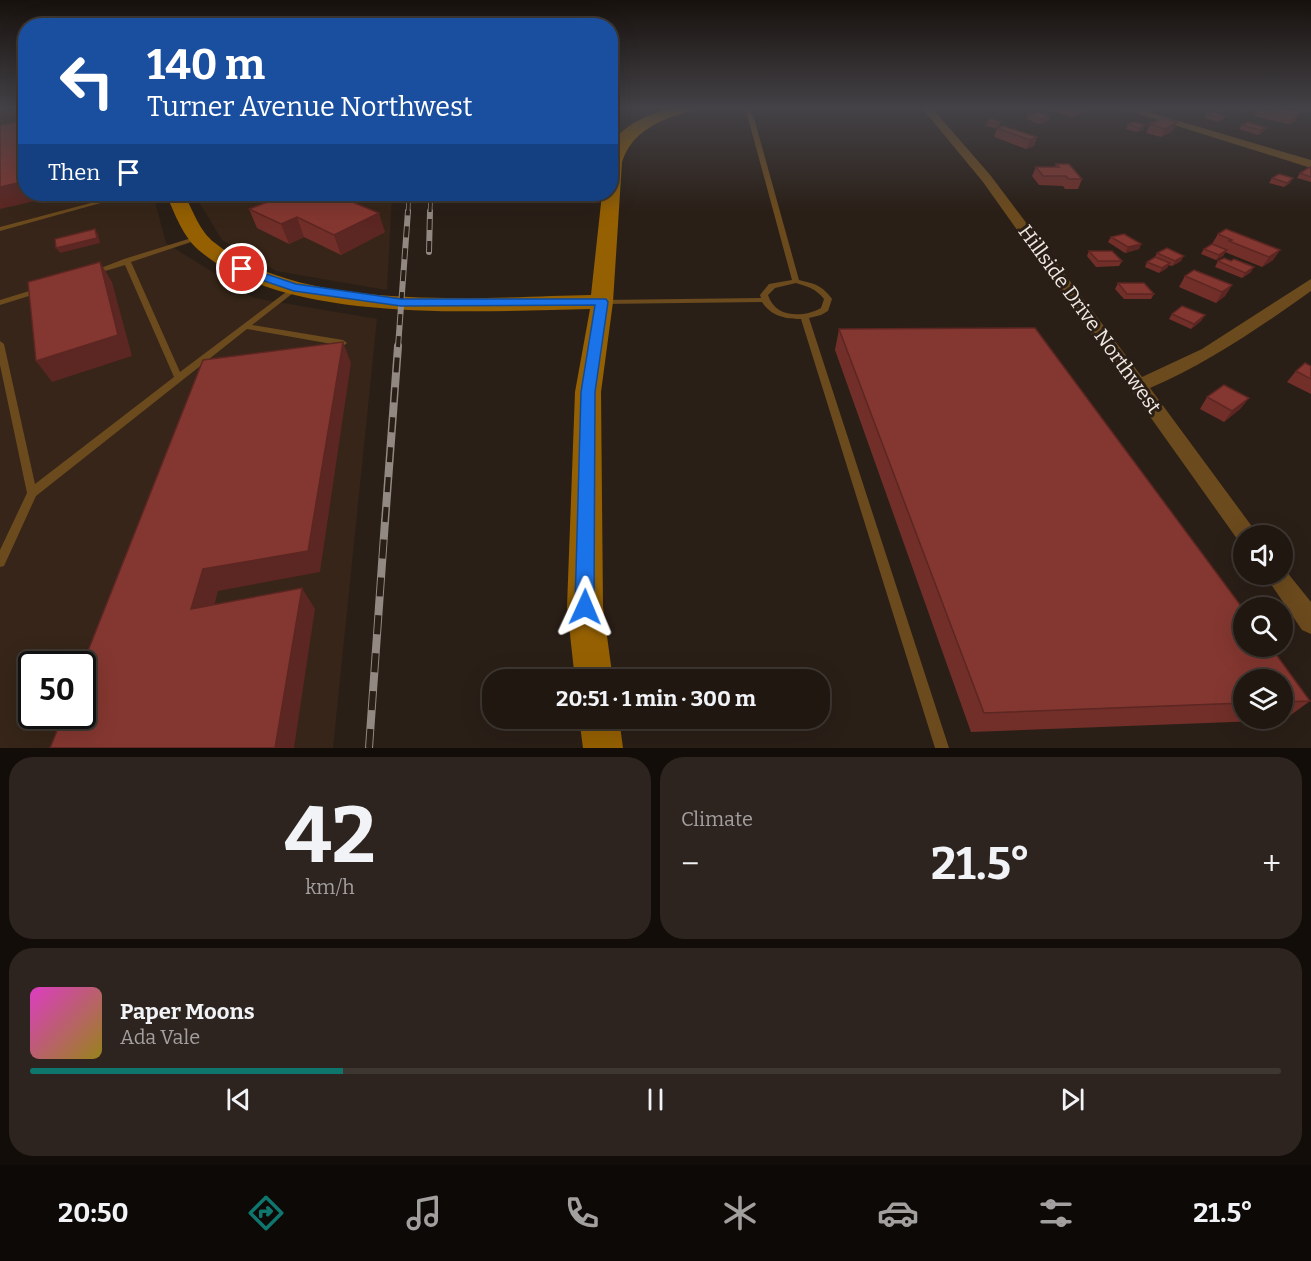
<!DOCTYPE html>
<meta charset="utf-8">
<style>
:root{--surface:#201711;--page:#2d241f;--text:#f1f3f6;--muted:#a29f9f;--line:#3d3631;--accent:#0f766e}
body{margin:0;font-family:Bitter,serif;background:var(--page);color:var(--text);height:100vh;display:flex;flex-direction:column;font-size:22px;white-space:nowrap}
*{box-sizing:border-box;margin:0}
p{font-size:20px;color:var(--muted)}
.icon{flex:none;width:33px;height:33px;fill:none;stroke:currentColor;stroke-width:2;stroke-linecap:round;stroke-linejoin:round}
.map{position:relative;height:748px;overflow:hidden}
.details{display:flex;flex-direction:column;gap:9px;padding:9px;background:#120d09;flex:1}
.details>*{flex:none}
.banner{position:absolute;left:18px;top:18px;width:600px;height:183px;border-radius:24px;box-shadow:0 6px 24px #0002,0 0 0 2px var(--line);background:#1a4fa0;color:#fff;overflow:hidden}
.tools{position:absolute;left:1233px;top:525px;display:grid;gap:12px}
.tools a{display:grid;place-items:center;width:60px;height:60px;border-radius:50%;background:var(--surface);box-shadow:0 6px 24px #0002,0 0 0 2px var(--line);font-size:30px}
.speed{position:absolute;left:18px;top:651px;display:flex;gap:12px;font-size:30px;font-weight:700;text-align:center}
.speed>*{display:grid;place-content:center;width:78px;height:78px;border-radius:50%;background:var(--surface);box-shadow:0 6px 24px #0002,0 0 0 2px var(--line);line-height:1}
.speed .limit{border:3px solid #111;border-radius:9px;background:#fff;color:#111}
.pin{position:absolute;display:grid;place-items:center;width:51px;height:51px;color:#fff;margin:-26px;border:3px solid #fff;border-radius:50%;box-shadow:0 2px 6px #0007}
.me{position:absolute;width:66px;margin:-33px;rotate:1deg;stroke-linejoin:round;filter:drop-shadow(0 0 4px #0008)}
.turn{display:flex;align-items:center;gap:21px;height:126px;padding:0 30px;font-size:27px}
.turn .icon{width:78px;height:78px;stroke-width:2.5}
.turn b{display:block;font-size:42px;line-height:51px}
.then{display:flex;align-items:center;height:57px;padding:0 30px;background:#0003;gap:12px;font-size:22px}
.big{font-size:45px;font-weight:700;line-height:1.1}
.details .card{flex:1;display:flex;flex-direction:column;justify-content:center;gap:9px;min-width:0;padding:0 21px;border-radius:24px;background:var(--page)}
.details .dial{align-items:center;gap:0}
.dial b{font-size:78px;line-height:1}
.song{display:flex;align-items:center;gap:18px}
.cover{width:72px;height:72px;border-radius:9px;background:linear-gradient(135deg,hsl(310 70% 55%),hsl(50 70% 35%))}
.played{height:6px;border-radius:3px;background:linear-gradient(90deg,var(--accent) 25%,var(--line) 25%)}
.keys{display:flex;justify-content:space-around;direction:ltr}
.heat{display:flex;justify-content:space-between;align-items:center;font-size:33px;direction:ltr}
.details .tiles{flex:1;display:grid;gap:9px;grid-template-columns:1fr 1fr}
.card:last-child{grid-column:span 2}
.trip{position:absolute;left:482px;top:669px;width:348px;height:60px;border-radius:24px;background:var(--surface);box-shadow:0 6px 24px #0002,0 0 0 2px var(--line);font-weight:700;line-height:60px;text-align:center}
.menu{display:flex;height:96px;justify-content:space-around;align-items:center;background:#0d0907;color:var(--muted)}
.menu .icon{width:42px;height:42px}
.menu .active{color:var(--accent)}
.menu b{font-size:27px;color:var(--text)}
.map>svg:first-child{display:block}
.built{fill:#362518;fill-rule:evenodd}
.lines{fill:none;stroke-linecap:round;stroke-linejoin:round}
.lane{fill:#6b4a1d;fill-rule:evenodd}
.street{fill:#6b4a1d;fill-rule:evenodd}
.secondary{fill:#956002;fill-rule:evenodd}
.rail-far3-casing{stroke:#928982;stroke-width:4.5}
.rail-far2-casing{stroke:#928982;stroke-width:6}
.rail-far1-casing{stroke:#928982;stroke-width:8}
.rail-casing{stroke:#928982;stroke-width:8}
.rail-far3{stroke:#2a1f17;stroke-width:3;stroke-dasharray:9;stroke-linecap:butt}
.rail-far2{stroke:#2a1f17;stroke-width:4;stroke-dasharray:11;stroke-linecap:butt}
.rail-far1{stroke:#2a1f17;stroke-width:5;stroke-dasharray:15;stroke-linecap:butt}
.rail{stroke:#2a1f17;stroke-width:6;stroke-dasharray:19;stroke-linecap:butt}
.wall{fill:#722f29;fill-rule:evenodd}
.shaded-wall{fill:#5c2622}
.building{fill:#843730;stroke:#5c2622;stroke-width:1.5}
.route{fill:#1a73e8;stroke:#114b97;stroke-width:1.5}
.labels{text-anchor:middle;stroke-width:6;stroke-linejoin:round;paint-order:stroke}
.street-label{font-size:20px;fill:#f0e8e2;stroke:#2a1f17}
</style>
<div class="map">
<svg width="1311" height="748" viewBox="0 0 1311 748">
<rect width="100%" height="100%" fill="#2a1f17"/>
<path class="built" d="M 0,108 L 25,108 L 26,194 L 153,194 L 166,243 L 254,298 L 377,319 L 333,748 L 0,748 ZM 32,664 L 82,664 L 82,716 L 32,716 Z
M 194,194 L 392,194 L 387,290 L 276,271 L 222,240 Z"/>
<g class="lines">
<path class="lane" d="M 744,108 L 748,108 L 754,118 L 799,280 C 815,284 822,285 832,299 L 828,311 L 821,315 L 809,318 L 949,748 L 935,748 L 801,319 C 785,319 771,316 762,302 L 602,304 L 598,302 L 602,300 L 761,298 L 760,295 L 769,284 L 792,280 L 748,118 ZM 796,283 C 809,287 815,288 824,299 L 821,308 C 803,318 775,318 768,295 L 775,288 Z
M 125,194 L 133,194 L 0,231 L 0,227 Z
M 198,236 L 200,237 L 200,239 L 131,262 L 180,372 L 294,286 L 298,288 L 297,290 L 252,325 L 343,340 L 347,343 L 343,346 L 247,329 L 36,496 L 4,566 L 0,567 L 0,550 L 27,493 L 0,365 L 0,341 L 4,344 L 35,484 L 174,377 L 125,265 L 92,275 L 88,273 L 124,259 Z
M 39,288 L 42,288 L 43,290 L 42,292 L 0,305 L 0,300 Z"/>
<path class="street" d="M 922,108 L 932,108 L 991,176 L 1142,377 L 1202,349 L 1311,279 L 1311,291 C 1259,328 1208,363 1150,388 L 1259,536 L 1244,536 L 1244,544 L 1240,543 L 983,182 Z
M 1120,108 L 1135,108 L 1311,160 L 1311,168 Z
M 1282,566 L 1311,602 L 1311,634 L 1302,630 L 1264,574 L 1282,574 Z"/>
<path class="secondary" d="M 670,108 L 692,108 L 690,111 C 661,119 632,131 622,162 L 613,302 L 601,392 L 603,607 L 613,680 L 575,680 L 567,607 L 575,392 L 590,309 C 480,311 289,325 201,252 C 183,238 175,214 166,194 L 184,194 C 193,210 199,231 215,243 C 303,314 484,297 591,295 L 602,194 L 610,194 C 610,180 608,164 610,151 C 615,127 650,114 670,108 Z
M 579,718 L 619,718 L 623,748 L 583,748 Z"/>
<defs>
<path id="rail-far3" d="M 408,212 L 409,194
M 430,212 L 431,194"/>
<path id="rail-far2" d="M 429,252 L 430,211
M 398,347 L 408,211"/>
<path id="rail-far1" d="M 385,522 L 398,346"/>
<path id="rail" d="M 369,748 L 385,521"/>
</defs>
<use href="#rail-far3" class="rail-far3-casing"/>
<use href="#rail-far2" class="rail-far2-casing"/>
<use href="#rail-far1" class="rail-far1-casing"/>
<use href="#rail" class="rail-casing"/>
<use href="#rail-far3" class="rail-far3"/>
<use href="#rail-far2" class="rail-far2"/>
<use href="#rail-far1" class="rail-far1"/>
<use href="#rail" class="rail"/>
</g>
<path class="wall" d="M 1052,108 L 1088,108 L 1083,110 L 1082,113 L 1072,117 L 1051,110 Z
M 1209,108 L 1226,108 L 1221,111 Z
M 1234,108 L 1251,108 L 1250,109 L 1245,111 Z
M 1258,108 L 1286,108 L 1300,112 L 1295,121 L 1289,124 L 1254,116 Z
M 1207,114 L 1225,116 L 1223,120 L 1218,122 L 1205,118 Z
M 1028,115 L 1049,120 L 1039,124 L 1027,119 Z
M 987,122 L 1000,122 L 999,126 L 995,128 L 986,126 Z
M 1248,122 L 1263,132 L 1258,135 L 1239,129 L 1242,125 Z
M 1128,124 L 1143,130 L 1137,132 L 1126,129 Z
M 1150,124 L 1173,131 L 1161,137 L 1146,133 Z
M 997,128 L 1037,137 L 1034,146 L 1026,149 L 994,137 Z
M 1056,164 L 1082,179 L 1078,189 L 1065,189 L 1063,186 L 1039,185 L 1032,176 L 1036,167 L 1055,167 Z
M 1311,167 L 1311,182 L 1297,178 L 1300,173 Z
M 1272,178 L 1290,183 L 1284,187 L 1269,183 Z
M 249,209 L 385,232 L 341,255 L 304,237 L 289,244 L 257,228 Z
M 1218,234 L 1280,250 L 1273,260 L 1262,267 L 1225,252 L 1223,256 L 1216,260 L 1201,254 L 1204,249 L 1212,244 Z
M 1111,237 L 1141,244 L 1139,249 L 1125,253 L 1108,242 Z
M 1089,251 L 1122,261 L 1119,266 L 1096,267 L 1087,256 Z
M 1157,253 L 1181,261 L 1172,266 L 1168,265 L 1167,268 L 1159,273 L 1145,267 L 1147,262 L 1155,257 Z
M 1218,261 L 1231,261 L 1251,272 L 1242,278 L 1215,267 Z
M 1185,276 L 1232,285 L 1225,296 L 1216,303 L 1179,287 Z
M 1118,283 L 1154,294 L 1151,299 L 1124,299 L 1115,289 Z
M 1172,314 L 1205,315 L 1201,321 L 1191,329 L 1169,319 Z
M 839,329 L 1310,701 L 1284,720 L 971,732 L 835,350 ZM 1244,680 L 1282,680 L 1282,718 L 1244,718 Z
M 1311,366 L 1311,394 L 1287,382 L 1296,371 Z
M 1207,397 L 1249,398 L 1240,409 L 1224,422 L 1200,409 Z"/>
<path class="shaded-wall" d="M 0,108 L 26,108 L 26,113 L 0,117 Z
M 1078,108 L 1088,108 L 1083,110 L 1082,113 L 1072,117 L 1076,109 Z
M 1300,112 L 1295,121 L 1289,124 L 1294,115 Z
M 1050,116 L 1049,120 L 1039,124 L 1041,119 Z
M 1225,116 L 1223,120 L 1218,122 L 1220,118 Z
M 1177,122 L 1173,131 L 1161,137 L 1165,129 Z
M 1145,125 L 1143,130 L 1137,132 L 1139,128 Z
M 1266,128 L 1263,132 L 1258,135 L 1260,130 Z
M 1037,137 L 1034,146 L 1026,149 L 1030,140 Z
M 1293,178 L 1290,183 L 1284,187 L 1287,183 Z
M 26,181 L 26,194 L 65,194 L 0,209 L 0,187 Z
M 379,213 L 385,232 L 341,255 L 334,235 Z
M 297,217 L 304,237 L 289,244 L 281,224 Z
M 95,229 L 98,234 L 100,243 L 60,253 L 56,248 Z
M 1141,244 L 1139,249 L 1125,253 L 1128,247 Z
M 1227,250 L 1223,256 L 1216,260 L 1219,255 Z
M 1280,250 L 1273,260 L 1262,267 L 1269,257 Z
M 1184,256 L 1181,261 L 1172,266 L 1175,261 Z
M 100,262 L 112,282 L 132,356 L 52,382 L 36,361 Z
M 1170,263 L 1167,268 L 1159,273 L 1162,268 Z
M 1254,267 L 1251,272 L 1242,278 L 1245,273 Z
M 1232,285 L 1225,296 L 1216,303 L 1222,292 Z
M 1205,315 L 1201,321 L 1191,329 L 1194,324 Z
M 343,342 L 351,363 L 320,572 L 218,591 L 208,630 L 191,609 L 203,569 Z
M 1249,398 L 1240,409 L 1224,422 L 1232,411 Z
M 302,588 L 315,609 L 294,748 L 275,748 Z"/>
<path class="building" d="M 1261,108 L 1286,108 L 1300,112 L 1294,115 Z
M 1037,112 L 1050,116 L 1041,119 L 1028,115 Z
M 1212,112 L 1225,116 L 1220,118 L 1207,114 Z
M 1163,118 L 1177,122 L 1165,129 L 1150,124 Z
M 991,119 L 1000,122 L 997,124 L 987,122 Z
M 26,120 L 26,181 L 0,187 L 0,125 Z
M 1134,122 L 1145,125 L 1139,128 L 1128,124 Z
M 1248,122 L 1266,128 L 1260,130 L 1242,125 Z
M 1003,126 L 1037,137 L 1030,140 L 997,128 Z
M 1056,164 L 1069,164 L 1082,179 L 1069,179 L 1066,176 L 1043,176 L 1036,167 L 1059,167 Z
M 1310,167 L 1311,167 L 1311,177 L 1300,173 Z
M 1279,174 L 1293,178 L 1287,183 L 1272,178 Z
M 289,194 L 333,194 L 379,213 L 334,235 L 297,217 L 281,224 L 249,209 Z
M 95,229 L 97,238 L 56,248 L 55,239 Z
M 1226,229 L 1280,250 L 1269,257 L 1229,241 L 1232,240 L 1218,234 Z
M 1124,234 L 1141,244 L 1128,247 L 1111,237 Z
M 1212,244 L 1227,250 L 1219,255 L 1204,249 Z
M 1167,248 L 1184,256 L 1175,261 L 1157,253 Z
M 1089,251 L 1112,251 L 1122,261 L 1098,261 Z
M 1155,257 L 1170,263 L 1162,268 L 1147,262 Z
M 1224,258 L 1231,261 L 1234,259 L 1254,267 L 1245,273 L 1218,261 Z
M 100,262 L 118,335 L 36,361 L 28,282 Z
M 1194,270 L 1232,285 L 1222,292 L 1185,276 Z
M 1118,283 L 1144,283 L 1154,294 L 1127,294 Z
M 1182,306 L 1205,315 L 1194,324 L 1172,314 Z
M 1035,328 L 1244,610 L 1244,646 L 1270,646 L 1310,701 L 1282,702 L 1282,680 L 1244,680 L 1244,703 L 984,713 L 839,329 Z
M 343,342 L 308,551 L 203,569 L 191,609 L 302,588 L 275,748 L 50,748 L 63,716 L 82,716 L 82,666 L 203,360 Z
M 1305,363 L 1311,366 L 1311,379 L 1296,371 Z
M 1224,385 L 1249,398 L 1232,411 L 1207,397 Z"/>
<linearGradient id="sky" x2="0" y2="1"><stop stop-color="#17110d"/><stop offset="0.51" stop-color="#444247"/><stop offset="1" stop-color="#444247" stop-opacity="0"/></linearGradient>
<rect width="1311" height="212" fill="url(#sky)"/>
<path class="route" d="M 242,266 L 296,284 L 401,299 L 606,299 L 608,302 L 595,392 L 594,607 L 591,613 L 585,615 L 578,613 L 575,607 L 581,392 L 595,305 L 401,306 L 294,291 L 238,272 L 238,267 Z"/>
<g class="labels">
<g class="street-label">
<text transform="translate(1090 319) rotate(54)" y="7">Hillside Drive Northwest</text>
</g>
</g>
</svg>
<div class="tools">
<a><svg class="icon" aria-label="sound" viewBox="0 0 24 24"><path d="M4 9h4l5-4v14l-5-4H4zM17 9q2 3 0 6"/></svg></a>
<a><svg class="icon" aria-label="search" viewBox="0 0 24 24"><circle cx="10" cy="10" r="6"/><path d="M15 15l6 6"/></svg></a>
<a><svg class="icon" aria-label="layers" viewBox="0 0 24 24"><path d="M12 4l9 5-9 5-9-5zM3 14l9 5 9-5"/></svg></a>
</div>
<div class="speed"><div class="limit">50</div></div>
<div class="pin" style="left:242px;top:269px;background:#d93025"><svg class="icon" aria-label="arrive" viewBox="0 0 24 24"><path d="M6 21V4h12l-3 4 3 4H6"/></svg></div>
<svg class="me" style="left:585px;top:607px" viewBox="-20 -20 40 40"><path d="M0-17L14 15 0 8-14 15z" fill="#1a73e8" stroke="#fff" stroke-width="4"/></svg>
<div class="trip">20:51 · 1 min · 300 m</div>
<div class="banner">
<div class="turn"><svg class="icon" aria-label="left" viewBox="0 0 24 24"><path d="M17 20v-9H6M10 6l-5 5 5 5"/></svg><div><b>140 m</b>Turner Avenue Northwest</div></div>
<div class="then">Then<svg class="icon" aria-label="arrive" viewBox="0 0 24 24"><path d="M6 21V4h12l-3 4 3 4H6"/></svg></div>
</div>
</div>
<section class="details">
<div class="tiles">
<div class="card dial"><b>42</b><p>km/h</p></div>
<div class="card"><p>Climate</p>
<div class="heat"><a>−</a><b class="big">21.5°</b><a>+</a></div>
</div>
<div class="card">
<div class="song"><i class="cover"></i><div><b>Paper Moons</b><p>Ada Vale</p></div></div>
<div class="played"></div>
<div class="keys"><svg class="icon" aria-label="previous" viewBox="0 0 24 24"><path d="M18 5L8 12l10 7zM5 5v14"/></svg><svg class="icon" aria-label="pause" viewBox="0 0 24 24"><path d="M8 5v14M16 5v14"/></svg><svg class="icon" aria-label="next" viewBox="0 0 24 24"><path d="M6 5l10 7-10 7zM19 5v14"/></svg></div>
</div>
</div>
</section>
<nav class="menu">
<b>20:50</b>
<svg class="icon active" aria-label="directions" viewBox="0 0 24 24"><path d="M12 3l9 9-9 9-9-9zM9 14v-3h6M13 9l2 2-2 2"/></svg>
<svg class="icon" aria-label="music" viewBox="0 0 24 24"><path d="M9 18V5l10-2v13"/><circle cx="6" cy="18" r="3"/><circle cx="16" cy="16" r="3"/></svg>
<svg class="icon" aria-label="phone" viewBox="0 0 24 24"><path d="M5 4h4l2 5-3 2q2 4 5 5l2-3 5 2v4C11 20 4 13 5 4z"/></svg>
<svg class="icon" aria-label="climate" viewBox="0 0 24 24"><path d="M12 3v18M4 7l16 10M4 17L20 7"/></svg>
<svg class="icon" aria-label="car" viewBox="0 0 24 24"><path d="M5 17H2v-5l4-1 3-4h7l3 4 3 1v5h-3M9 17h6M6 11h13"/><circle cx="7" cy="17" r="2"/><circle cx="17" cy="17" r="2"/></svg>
<svg class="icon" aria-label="filters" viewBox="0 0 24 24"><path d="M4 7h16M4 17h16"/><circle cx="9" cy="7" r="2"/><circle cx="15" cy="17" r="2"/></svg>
<b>21.5°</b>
</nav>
